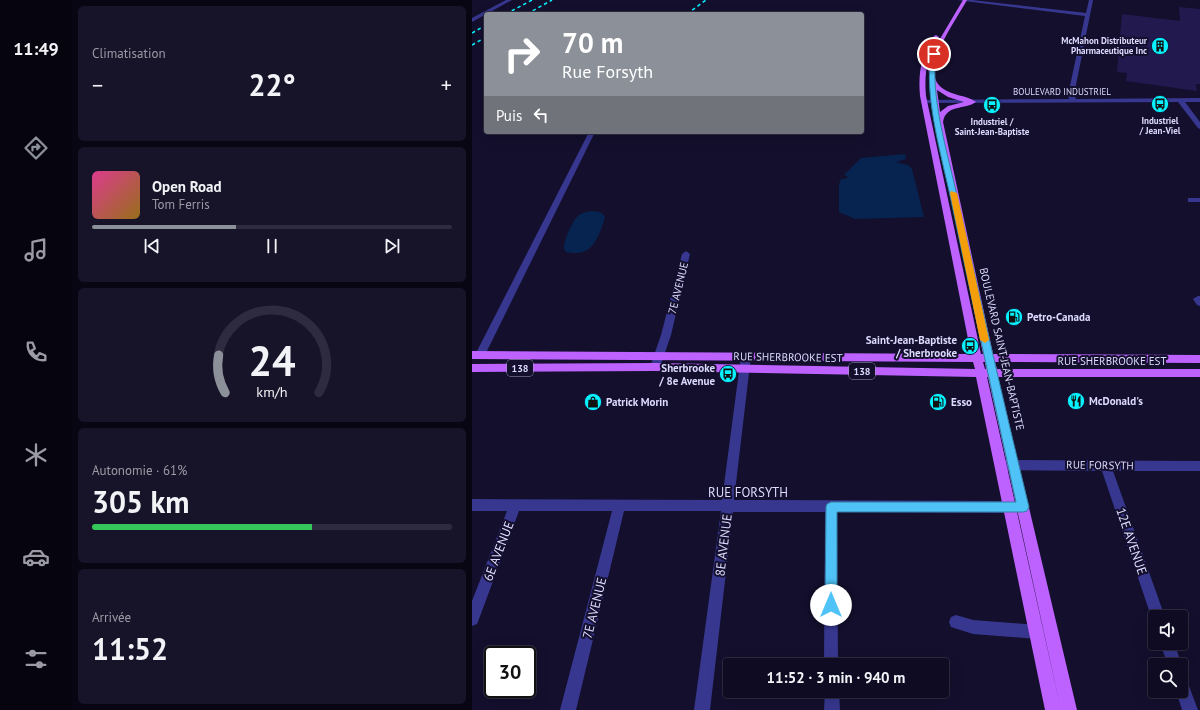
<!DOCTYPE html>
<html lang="fr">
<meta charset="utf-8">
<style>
:root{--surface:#0e0b22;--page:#17142a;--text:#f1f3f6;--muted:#9b9ba5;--line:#2e2b40;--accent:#8c9099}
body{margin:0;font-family:"PT Sans",sans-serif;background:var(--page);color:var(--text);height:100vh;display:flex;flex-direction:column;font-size:15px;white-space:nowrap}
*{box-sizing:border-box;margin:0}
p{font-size:13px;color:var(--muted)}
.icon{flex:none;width:22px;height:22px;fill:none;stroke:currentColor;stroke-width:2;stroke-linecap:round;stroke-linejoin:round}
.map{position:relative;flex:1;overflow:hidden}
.side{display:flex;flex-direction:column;gap:6px;padding:6px;background:#080613;width:400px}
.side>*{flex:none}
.top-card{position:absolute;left:12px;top:12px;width:380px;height:122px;border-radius:4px;box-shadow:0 4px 16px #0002,0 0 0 1px var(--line);background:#8c9099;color:#fff;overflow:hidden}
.tools{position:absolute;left:676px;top:610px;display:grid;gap:8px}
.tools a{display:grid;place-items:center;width:40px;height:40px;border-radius:4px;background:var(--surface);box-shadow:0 4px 16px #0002,0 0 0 1px var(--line);font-size:20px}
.speed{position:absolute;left:12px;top:646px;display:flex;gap:8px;font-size:20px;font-weight:700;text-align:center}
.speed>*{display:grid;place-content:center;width:52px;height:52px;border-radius:50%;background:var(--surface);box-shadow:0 4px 16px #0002,0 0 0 1px var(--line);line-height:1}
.speed .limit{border:2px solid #111;border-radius:6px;background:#fff;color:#111}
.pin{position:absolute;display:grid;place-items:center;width:34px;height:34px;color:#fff;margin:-17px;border:2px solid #fff;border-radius:50%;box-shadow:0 1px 4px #0007}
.me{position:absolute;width:44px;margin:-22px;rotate:0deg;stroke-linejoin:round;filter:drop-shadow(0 0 3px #0008)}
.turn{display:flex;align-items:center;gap:14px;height:84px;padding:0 12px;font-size:18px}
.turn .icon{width:52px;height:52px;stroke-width:2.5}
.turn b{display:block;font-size:28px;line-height:34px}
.then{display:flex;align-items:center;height:38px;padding:0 12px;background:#0003;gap:8px;font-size:15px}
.big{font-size:30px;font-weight:700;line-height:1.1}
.side .tile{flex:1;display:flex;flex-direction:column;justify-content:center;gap:6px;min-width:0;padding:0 14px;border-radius:6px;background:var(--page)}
.side .dial{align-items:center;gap:0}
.dial svg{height:104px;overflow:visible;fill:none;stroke:var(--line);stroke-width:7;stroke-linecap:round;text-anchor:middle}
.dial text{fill:var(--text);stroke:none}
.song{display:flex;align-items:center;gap:12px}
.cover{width:48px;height:48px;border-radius:6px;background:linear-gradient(135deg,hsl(330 70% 55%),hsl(40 70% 35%))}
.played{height:4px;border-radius:2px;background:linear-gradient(90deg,var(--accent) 40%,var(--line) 40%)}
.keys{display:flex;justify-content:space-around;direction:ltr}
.heat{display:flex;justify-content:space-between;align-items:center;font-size:22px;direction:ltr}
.charge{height:6px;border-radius:3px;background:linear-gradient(90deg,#34c759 61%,var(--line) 0)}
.trip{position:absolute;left:251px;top:658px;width:226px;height:40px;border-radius:4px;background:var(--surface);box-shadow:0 4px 16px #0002,0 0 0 1px var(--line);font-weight:700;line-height:40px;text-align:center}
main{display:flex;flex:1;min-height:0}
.menu{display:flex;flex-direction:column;width:72px;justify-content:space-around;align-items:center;background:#06040e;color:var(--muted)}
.menu .icon{width:28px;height:28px}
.menu .current{color:var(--accent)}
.menu b{font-size:18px;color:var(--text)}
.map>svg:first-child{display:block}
.water{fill:#06244f}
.building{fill:#221a4f}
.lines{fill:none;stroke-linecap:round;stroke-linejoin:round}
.minor{fill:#37378f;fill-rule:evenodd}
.major{fill:#bd62ff;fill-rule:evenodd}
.rail{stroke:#07f1ff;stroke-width:1.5;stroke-dasharray:3.5 3;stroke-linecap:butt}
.route{fill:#4fc3f7;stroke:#337fa1}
.slow{fill:#f59e0b}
.labels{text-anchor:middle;stroke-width:4;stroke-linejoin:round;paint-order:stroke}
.far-poi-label{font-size:9px;font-weight:bold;fill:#dddbff;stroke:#130f2d}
.far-street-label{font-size:9px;fill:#dddbff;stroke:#130f2d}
.shield{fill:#130f2d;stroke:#a09ec0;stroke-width:1}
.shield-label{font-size:10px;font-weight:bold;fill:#dddbff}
.street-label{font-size:11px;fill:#dddbff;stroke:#130f2d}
.poi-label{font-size:11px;font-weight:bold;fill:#dddbff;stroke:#130f2d;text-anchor:start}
.near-street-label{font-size:13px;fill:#dddbff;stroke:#130f2d}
</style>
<main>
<nav class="menu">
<b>11:49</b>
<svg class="icon current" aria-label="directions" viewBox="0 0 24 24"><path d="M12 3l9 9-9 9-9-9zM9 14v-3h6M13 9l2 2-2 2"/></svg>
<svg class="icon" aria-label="music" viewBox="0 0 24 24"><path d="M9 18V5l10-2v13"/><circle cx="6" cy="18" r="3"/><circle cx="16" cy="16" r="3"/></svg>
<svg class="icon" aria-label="phone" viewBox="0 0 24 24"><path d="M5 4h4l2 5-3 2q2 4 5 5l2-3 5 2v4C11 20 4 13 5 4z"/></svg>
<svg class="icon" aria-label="climate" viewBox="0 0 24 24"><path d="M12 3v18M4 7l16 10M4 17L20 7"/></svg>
<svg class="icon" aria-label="car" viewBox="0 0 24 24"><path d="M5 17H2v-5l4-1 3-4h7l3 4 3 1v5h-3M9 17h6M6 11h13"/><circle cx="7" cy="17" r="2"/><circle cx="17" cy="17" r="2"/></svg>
<svg class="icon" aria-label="filters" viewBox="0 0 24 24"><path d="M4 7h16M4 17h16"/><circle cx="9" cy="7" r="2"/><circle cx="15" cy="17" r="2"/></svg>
</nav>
<section class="side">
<div class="tile"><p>Climatisation</p>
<div class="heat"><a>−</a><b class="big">22°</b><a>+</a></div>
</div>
<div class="tile">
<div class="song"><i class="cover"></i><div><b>Open Road</b><p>Tom Ferris</p></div></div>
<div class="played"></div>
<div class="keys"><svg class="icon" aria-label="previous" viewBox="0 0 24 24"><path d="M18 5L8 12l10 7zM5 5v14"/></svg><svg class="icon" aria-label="pause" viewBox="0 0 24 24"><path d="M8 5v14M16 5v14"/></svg><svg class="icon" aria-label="next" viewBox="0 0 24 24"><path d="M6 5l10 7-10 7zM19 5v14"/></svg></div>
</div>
<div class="tile dial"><svg viewBox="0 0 100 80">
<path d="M14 69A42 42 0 1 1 86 69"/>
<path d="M14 69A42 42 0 0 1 9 40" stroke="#8c9099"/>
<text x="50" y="56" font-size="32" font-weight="700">24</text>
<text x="50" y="72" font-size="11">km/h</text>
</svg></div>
<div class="tile"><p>Autonomie · 61%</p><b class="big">305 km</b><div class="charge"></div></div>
<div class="tile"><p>Arrivée</p><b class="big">11:52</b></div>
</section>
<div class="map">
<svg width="728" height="710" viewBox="0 0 728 710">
<rect width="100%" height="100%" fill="#130f2d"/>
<path class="water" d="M 433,154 L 434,159 L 424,162 L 436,165 L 440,169 L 452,217 L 383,219 L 367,212 L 367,184 L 369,179 L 373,179 L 376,177 L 372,175 L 389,158 Z
M 119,211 L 128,212 L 133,216 C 132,222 130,227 128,232 C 121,248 114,256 94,252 L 92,249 C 91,242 101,219 107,215 C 111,212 115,212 119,211 Z"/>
<path class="building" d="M 707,7 L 728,9 L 728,84 L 724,84 L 725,91 L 654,81 L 655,73 L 645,72 L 650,14 L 708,21 Z"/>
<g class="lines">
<path class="minor" d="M 34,0 L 40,0 L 0,22 L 0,18 Z
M 485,0 L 500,0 L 614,13 L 617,0 L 621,0 L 602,95 L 604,99 L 728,98 L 728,102 L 713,102 L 728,122 L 728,129 L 726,128 L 706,102 L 451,103 L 451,101 L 453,100 L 597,99 L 596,95 L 613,16 Z
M 117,132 L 123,132 L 13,355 L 12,358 L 4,358 L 3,355 Z
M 716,198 L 728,198 L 728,202 L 716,202 Z
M 214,251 L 218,254 L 199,335 L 188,367 L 187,370 L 179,370 L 178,367 L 189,335 L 210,254 Z
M 726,296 L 728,296 L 728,306 L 725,305 L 721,299 Z
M 274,352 L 278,353 L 279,356 L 262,500 L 551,501 L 555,503 L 557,507 L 555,511 L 551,513 L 365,512 L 366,665 L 352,665 L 353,512 L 261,512 L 238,710 L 222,710 L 249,511 L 152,511 L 104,710 L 88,710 L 140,511 L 47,511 L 7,619 L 5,624 L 0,626 L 0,601 L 35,511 L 0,511 L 0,499 L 250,500 L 269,356 L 270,353 Z
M 529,460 L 728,461 L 728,471 L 641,471 L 693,617 L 683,617 L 683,623 L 681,622 L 630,471 L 529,470 L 525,469 L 523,465 L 525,461 Z
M 484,615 L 501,620 L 565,625 L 570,627 L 572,632 L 570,637 L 565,639 L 501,634 L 479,627 L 477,622 L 479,617 Z
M 688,643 L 702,643 L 710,665 L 709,668 L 709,665 L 696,665 Z
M 709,676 L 714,678 L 726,710 L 710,710 L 704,691 L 709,691 Z
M 353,691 L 367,691 L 368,710 L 352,710 Z"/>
<path class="major" d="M 491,0 L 495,0 C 485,19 446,70 470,88 C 480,96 495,95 504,102 C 493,110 474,104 471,122 L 521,354 L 728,355 L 728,363 L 523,362 L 525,369 L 728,369 L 728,377 L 526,377 L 605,710 L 589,710 L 516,377 L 515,377 L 589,710 L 573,710 L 504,377 L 183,371 L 0,372 L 0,364 L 183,363 L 503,369 L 501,362 L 0,359 L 0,351 L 499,354 L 448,96 C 446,73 449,56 462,36 L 464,35 L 467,37 C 455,57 452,73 454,96 L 509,354 L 511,354 L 464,123 L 456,67 L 459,54 ZM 465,90 L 476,97 L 492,102 L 476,106 L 468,112 ZM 511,362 L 513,362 L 514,369 L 513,369 Z"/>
<path class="rail" d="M 34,14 L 60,0
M 55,14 L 80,0
M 215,14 L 234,0
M 0,33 L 14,25
M 0,45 L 14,37"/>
</g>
<path class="route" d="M 462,53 L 465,54 C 456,91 478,162 486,200 C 509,303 532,405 557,507 L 555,511 L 551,512 L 365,512 L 365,605 L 364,610 L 359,612 L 355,610 L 353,605 L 354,507 L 355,504 L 359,502 L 544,502 C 522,401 500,301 479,200 C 471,162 450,90 460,54 Z"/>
<path class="slow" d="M 479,191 L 485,193 L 517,340 L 513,343 L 508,340 L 478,193 Z"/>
<defs>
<symbol id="building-disc" viewBox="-11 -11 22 22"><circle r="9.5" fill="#07f1ff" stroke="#130f2d"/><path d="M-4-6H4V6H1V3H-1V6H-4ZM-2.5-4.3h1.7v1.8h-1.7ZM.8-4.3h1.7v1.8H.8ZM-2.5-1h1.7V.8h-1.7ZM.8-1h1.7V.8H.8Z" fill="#111"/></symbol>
<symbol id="bus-disc" viewBox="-11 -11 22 22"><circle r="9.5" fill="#07f1ff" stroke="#130f2d"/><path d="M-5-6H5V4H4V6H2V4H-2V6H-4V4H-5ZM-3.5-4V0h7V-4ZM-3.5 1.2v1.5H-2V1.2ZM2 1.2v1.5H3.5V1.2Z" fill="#111"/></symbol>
<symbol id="fuel-disc" viewBox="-11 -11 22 22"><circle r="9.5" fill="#07f1ff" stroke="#130f2d"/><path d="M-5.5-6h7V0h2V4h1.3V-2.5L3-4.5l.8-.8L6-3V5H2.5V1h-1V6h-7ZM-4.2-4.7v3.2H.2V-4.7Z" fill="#111"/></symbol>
<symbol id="restaurant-disc" viewBox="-11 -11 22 22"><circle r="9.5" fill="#07f1ff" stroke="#130f2d"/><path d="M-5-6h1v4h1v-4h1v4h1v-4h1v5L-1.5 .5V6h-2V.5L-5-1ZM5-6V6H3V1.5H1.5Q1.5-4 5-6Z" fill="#111"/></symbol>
<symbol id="shop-disc" viewBox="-11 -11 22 22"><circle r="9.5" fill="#07f1ff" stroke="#130f2d"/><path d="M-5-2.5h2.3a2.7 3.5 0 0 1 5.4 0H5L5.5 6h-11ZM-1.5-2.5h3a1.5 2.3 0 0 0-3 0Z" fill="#111"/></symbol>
</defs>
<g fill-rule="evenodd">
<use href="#building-disc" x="678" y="36" width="20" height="20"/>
<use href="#bus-disc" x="678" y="94" width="20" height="20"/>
<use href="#bus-disc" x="510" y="95" width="20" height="20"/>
<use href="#fuel-disc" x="532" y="307" width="20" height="20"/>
<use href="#bus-disc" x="488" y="336" width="20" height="20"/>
<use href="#bus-disc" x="246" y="364" width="20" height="20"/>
<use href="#restaurant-disc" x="594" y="391" width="20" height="20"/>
<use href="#shop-disc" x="111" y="392" width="20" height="20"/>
<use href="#fuel-disc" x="456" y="392" width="20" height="20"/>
</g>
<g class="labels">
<g class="far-poi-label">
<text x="675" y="44" text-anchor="end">McMahon Distributeur<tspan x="675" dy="10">Pharmaceutique Inc</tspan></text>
<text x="688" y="124">Industriel<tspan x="688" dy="10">/ Jean-Viel</tspan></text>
<text x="520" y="125">Industriel /<tspan x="520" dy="10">Saint-Jean-Baptiste</tspan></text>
</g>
<g class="far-street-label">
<text x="590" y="95">BOULEVARD INDUSTRIEL</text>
</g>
<g class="shield">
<rect x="35" y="360" width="26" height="16" rx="3"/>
<rect x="377" y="363" width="26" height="16" rx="3"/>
</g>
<g class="shield-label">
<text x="48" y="372">138</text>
<text x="390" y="375">138</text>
</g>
<g class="street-label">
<text transform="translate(206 288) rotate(-76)" y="4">7E AVENUE</text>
<text transform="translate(530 349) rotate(77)" y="4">BOULEVARD SAINT-JEAN-BAPTISTE</text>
<text transform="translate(316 357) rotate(1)" y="4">RUE SHERBROOKE EST</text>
<text x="640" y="365">RUE SHERBROOKE EST</text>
<text transform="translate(628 465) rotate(1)" y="4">RUE FORSYTH</text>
</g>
<g class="poi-label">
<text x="555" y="321">Petro-Canada</text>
<text x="485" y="344" text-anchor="end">Saint-Jean-Baptiste<tspan x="485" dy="13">/ Sherbrooke</tspan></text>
<text x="243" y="372" text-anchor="end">Sherbrooke<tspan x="243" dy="13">/ 8e Avenue</tspan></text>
<text x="617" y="405">McDonald's</text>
<text x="134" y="406">Patrick Morin</text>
<text x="479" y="406">Esso</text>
</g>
<g class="near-street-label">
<text x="276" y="497">RUE FORSYTH</text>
<text transform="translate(660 541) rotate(71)" y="5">12E AVENUE</text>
<text transform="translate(251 545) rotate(-83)" y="5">8E AVENUE</text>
<text transform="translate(26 551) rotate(-69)" y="5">6E AVENUE</text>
<text transform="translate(122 608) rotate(-76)" y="5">7E AVENUE</text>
</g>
</g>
</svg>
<div class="tools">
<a><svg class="icon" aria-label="sound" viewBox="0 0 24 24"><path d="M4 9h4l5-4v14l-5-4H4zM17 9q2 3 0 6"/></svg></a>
<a><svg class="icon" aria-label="search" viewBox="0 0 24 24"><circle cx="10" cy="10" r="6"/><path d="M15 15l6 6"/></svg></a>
</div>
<div class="speed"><div class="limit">30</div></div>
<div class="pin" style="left:462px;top:54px;background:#d93025"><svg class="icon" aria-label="arrive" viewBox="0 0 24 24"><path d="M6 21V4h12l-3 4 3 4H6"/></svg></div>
<svg class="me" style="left:359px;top:605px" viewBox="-20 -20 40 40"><circle r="19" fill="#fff"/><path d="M0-13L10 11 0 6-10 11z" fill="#4fc3f7"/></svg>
<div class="trip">11:52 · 3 min · 940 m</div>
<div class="top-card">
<div class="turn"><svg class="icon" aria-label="right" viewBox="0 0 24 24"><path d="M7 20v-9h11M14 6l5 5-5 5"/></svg><div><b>70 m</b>Rue Forsyth</div></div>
<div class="then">Puis<svg class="icon" aria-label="left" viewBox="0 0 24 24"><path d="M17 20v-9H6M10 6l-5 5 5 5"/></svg></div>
</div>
</div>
</main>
